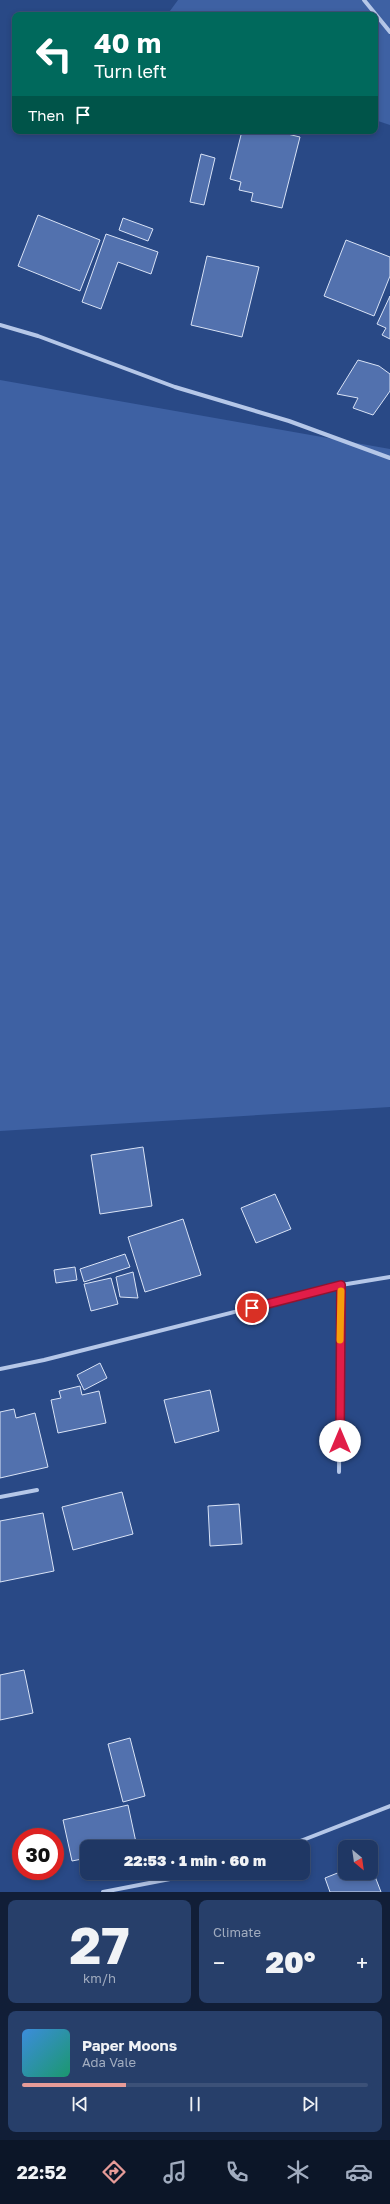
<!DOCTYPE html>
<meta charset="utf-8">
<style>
:root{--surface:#1f3764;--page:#273f6a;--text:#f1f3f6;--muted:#a1acbf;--line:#3c5178;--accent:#e69b98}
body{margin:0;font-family:"Golos Text",sans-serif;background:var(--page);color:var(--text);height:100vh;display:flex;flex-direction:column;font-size:15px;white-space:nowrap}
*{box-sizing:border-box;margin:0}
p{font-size:13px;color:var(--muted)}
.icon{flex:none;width:22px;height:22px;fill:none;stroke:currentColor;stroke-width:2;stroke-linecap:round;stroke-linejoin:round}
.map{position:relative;height:1892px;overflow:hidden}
.drawer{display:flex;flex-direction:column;gap:8px;padding:8px;background:#111e37;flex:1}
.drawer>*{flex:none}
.top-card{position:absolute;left:12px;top:12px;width:366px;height:122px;border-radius:8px;box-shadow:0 2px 6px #0003,0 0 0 1px var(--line);background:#00695c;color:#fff;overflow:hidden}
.needle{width:26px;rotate:151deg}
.controls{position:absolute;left:338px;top:1840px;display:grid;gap:8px}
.controls a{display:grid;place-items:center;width:40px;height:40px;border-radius:8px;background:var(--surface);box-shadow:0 2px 6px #0003,0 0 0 1px var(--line);font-size:20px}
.speed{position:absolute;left:12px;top:1828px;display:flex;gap:8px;font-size:20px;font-weight:700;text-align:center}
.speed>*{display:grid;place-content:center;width:52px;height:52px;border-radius:50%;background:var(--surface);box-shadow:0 2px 6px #0003,0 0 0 1px var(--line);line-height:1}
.speed .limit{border:6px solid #d22;background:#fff;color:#111}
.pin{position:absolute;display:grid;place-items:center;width:34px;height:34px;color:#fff;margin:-17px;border:2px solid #fff;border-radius:50%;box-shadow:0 1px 4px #0007}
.me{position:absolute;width:44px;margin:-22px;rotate:0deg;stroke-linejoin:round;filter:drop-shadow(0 0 3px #0008)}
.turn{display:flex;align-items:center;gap:14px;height:84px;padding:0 16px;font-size:18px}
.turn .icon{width:52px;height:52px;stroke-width:2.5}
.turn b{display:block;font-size:28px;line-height:34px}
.then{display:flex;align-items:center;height:38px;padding:0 16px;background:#0003;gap:8px;font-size:15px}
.big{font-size:30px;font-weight:800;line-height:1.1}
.drawer .card{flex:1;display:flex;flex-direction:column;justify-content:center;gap:6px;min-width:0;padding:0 14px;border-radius:8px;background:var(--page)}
.drawer .dial{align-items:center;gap:0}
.dial b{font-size:52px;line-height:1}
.song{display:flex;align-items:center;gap:12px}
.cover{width:48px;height:48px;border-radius:6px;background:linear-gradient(135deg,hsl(210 70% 55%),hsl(160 70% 35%))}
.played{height:4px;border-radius:2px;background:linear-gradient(90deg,var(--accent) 30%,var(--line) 30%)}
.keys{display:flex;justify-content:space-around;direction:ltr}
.heat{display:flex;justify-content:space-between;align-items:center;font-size:22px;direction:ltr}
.drawer .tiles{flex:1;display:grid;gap:8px;grid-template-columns:1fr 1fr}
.card:last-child{grid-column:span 2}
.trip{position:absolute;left:80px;top:1840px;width:230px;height:40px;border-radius:8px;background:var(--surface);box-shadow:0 2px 6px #0003,0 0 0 1px var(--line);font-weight:800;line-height:40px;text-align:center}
.menu{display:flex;height:64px;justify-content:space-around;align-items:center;background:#0c1628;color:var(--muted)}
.menu .icon{width:28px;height:28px}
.menu .on{color:var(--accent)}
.menu b{font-size:18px;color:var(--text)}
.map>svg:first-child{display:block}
.green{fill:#3e61a3}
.building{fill:#5271ae;stroke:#d9e3f6}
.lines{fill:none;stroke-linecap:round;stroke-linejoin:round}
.minor{stroke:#b5c7e8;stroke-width:4}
.route-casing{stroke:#92132f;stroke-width:10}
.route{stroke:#e11d48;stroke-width:7}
.slow{stroke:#f59e0b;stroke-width:7}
</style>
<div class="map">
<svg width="390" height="1892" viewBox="0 0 390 1892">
<rect width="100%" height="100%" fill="#294986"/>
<path class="green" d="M 178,0 L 390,0 L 390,125 L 375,120 L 375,15 L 167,15 Z
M 0,380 L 390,449 L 390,1107 L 0,1131 Z"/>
<path class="building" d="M 242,131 L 275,131 L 300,137 L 282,208 L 251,201 L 253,193 L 239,190 L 241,182 L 230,179 Z
M 201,154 L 215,158 L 204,205 L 190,202 Z
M 38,215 L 100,240 L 80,291 L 18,266 Z
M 123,218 L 153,229 L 148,241 L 119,230 Z
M 106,234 L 158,252 L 151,274 L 118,262 L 101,309 L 82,302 Z
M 346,240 L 390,257 L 390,276 L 374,316 L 324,296 Z
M 207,256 L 259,267 L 242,337 L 191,325 Z
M 390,296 L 390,339 L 382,335 L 386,328 L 377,324 Z
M 358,360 L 379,366 L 390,374 L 390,391 L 373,415 L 353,408 L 358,398 L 337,394 Z
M 143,1147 L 152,1206 L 100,1214 L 91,1155 Z
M 275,1194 L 291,1229 L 256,1243 L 241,1208 Z
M 183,1219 L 201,1275 L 145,1292 L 128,1237 Z
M 125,1254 L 130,1267 L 84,1282 L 80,1269 Z
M 75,1267 L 77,1280 L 56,1283 L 54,1270 Z
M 133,1272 L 138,1298 L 120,1297 L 116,1277 Z
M 111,1278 L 118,1304 L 91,1311 L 84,1284 Z
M 100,1363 L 107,1378 L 84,1390 L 77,1375 Z
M 80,1386 L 82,1395 L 99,1391 L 106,1423 L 58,1433 L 51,1400 L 61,1398 L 59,1391 Z
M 210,1390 L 219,1431 L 175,1443 L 164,1400 Z
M 14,1409 L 16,1418 L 35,1413 L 48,1467 L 0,1478 L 0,1412 Z
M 122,1492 L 133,1534 L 73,1550 L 62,1507 Z
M 239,1504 L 242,1544 L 210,1546 L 208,1506 Z
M 43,1513 L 54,1571 L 0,1582 L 0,1521 Z
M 24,1670 L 33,1713 L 0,1720 L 0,1675 Z
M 130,1738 L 145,1796 L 123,1802 L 108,1744 Z
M 128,1805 L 137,1847 L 87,1847 L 87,1858 L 72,1861 L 63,1820 Z
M 371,1866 L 381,1892 L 330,1892 L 325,1878 L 345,1870 L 345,1873 L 371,1873 Z"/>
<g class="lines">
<path class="minor" d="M 364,0 L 390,32
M 0,325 L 38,336 L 175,387 L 289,421 L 390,458
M 0,1369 L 44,1360 L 341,1285 L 390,1277
M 339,1472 L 341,1285
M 0,1497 L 37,1490
M 285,1847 L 390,1806
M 103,1892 L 201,1873"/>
</g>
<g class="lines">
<defs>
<path id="route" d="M 252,1308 L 341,1285 L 340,1441"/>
</defs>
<use href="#route" class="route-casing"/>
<use href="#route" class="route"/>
<path class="slow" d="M 340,1340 L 341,1291"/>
</g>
</svg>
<div class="controls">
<a><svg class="needle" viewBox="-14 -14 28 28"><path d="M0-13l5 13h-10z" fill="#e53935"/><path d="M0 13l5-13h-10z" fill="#a1acbf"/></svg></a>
</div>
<div class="speed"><div class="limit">30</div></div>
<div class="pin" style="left:252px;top:1308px;background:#d93025"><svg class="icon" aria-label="arrive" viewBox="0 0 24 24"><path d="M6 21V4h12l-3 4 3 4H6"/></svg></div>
<svg class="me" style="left:340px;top:1441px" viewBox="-20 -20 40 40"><circle r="19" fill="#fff"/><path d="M0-13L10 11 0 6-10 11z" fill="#e11d48"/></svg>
<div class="trip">22:53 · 1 min · 60 m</div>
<div class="top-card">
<div class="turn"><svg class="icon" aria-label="left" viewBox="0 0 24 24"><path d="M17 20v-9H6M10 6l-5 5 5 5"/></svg><div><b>40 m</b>Turn left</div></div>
<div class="then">Then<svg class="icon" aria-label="arrive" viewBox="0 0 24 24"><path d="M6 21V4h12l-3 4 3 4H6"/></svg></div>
</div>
</div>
<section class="drawer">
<div class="tiles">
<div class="card dial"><b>27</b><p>km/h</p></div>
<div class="card"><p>Climate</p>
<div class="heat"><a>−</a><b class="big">20°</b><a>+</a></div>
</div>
<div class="card">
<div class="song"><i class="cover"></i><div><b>Paper Moons</b><p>Ada Vale</p></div></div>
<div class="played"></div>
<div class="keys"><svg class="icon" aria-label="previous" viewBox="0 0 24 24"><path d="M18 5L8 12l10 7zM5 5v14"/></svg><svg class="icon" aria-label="pause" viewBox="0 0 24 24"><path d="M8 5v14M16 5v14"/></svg><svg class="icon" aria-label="next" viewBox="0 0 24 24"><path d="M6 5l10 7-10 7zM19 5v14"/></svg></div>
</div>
</div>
</section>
<nav class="menu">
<b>22:52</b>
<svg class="icon on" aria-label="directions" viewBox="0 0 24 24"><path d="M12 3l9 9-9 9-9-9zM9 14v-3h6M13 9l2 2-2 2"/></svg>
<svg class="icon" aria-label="music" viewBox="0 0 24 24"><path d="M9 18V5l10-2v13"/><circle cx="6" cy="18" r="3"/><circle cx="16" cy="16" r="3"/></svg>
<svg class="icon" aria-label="phone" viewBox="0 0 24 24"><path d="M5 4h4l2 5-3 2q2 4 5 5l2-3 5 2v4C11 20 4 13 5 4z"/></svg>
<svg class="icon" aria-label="climate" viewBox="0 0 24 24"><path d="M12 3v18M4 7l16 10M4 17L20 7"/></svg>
<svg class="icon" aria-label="car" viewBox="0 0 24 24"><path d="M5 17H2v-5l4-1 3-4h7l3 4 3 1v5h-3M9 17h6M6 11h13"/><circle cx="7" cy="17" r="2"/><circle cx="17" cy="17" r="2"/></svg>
</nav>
